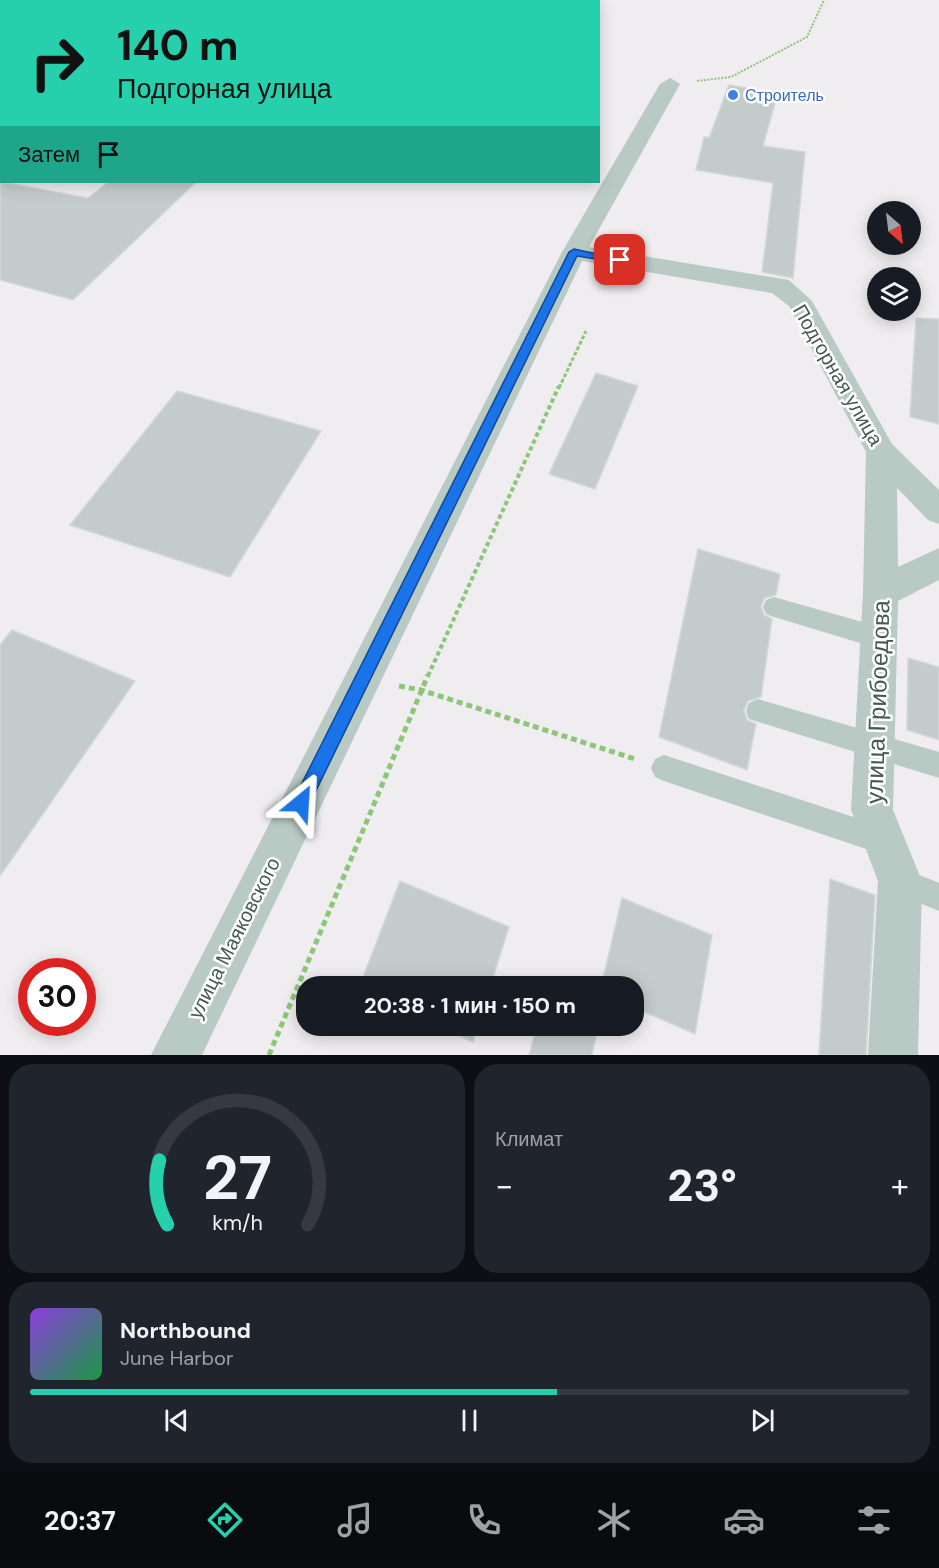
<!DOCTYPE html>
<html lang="ru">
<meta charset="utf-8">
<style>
:root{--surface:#171b24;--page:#20242c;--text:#f1f3f6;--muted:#9ea1a6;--line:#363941;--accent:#26d0ad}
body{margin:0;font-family:"DM Sans",sans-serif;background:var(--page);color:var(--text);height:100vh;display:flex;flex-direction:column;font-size:22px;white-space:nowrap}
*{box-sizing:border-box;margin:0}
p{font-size:20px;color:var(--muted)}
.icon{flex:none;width:33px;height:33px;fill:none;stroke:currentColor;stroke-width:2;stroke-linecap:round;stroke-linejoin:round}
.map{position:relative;height:1055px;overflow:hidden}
.drawer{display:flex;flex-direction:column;gap:9px;padding:9px;background:#0d0f14;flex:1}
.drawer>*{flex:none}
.guide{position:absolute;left:0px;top:0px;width:600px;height:183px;box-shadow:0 3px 15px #0003;background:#26d0ad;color:#111;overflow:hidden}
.needle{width:39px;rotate:152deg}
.tools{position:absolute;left:867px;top:201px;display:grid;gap:12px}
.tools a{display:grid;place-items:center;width:54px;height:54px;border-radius:50%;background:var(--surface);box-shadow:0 3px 15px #0003;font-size:30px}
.speed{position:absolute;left:18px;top:958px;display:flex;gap:12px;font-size:30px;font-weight:700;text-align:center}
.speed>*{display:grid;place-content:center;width:78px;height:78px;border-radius:50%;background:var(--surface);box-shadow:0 3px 15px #0003;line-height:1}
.speed .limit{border:9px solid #d22;background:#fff;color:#111}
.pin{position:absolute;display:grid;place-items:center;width:51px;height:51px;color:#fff;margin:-26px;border-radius:12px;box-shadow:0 3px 9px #0006}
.me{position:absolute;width:66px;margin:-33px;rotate:27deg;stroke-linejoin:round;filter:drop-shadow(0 0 4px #0008)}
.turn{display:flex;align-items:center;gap:21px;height:126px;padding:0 18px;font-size:27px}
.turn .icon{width:78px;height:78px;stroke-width:2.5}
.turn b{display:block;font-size:42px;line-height:51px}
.then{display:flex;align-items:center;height:57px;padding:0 18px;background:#0003;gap:12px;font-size:22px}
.big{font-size:45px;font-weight:700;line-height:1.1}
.drawer .widget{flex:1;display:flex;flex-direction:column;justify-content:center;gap:9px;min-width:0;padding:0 21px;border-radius:24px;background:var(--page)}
.drawer .dial{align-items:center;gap:0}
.dial svg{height:156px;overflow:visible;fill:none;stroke:var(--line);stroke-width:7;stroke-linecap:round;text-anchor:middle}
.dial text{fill:var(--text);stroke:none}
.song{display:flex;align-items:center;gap:18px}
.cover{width:72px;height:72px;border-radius:9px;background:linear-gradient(135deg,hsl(270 70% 55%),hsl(140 70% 35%))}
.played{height:6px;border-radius:3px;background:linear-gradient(90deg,var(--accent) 60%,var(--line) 60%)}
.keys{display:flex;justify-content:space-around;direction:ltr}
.heat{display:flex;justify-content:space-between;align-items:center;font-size:33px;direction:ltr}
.drawer .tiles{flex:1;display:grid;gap:9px;grid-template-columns:1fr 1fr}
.widget:last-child{grid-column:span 2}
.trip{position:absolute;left:296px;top:976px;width:348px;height:60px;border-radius:24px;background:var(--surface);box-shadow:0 3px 15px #0003;font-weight:700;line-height:60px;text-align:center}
.tab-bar{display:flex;height:96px;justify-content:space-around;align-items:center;background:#090b0e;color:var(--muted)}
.tab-bar .icon{width:42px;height:42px}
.tab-bar .current{color:var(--accent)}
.tab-bar b{font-size:27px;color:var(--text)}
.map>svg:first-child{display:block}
.building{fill:#c4cccb;stroke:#d1d8d8;stroke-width:1.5}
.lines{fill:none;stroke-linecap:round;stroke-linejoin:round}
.path-far3{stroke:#8dc679;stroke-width:2;stroke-dasharray:2 1.5;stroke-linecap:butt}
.path-far2{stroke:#8dc679;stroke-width:3;stroke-dasharray:4 2;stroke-linecap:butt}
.path-far1{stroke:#8dc679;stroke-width:4;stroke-dasharray:4.5 3;stroke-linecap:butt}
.path{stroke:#8dc679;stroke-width:5;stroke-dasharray:6 4;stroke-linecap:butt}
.lane{fill:#b9c9c3;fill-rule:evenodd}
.street{fill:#b9c9c3;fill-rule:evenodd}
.route{fill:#1a73e8;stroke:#114b97;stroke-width:1.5}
.shop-dot{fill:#3f7fe0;stroke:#fff;stroke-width:2}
.labels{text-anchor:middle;stroke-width:5;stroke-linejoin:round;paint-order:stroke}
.far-shop-label{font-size:16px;fill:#366cbe;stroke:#fff;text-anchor:start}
.street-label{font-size:20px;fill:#475953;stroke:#fff}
.near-street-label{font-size:24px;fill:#475953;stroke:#fff}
</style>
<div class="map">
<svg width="939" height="1055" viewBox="0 0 939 1055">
<rect width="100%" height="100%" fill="#efedef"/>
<path class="building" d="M 729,85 L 778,93 L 763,146 L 805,152 L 793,278 L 762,272 L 773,183 L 696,170 L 704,137 L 709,138 Z
M 0,179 L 2,182 L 88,198 L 108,182 L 196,182 L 73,300 L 0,280 Z
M 916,318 L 939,319 L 939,424 L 910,417 Z
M 596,373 L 638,386 L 595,489 L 549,474 Z
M 177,391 L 321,431 L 230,577 L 70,525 Z
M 698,549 L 780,574 L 776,595 L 765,598 L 761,606 L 764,615 L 772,619 L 761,697 L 748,701 L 744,710 L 747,720 L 756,724 L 747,770 L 659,737 Z
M 12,630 L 135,681 L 0,876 L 0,645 Z
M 908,658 L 939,667 L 939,740 L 907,730 Z
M 830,879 L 875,895 L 866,1055 L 819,1055 Z
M 400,881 L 509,927 L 490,987 L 362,987 L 362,980 Z
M 622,898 L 712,935 L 695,1034 L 633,1007 L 633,987 L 601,987 Z
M 438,1026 L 478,1026 L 473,1042 Z
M 537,1026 L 598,1026 L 592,1055 L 529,1055 Z"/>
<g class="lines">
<path class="path-far3" d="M 697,81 L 731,77 L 807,37 L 824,0"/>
<path class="path-far2" d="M 559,388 L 586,331"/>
<path class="path-far1" d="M 428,676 L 559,386"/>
<path class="path" d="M 399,686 L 421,690 L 635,759
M 269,1055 L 428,675"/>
<path class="lane" d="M 774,597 L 880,627 L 888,630 L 892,638 L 888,646 L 880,649 L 774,617 L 766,614 L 763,607 L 766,600 Z
M 758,699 L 939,752 L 939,778 L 749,719 L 746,711 L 749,703 Z
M 664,755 L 884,827 L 894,831 L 898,841 L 894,851 L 884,855 L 664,781 L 655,777 L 651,768 L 655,759 Z
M 900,867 L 939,883 L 939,911 L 890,891 L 886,881 L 890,871 Z"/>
<path class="street" d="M 670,78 L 680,84 L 589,247 L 789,280 L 812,301 L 892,444 L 939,490 L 939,524 L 928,520 L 897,488 L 898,567 L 939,548 L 939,580 L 898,601 L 893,810 L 922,881 L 918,1055 L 868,1055 L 878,881 L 851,810 L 863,593 L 866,452 L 789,306 L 772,293 L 582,261 L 202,1055 L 151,1055 L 562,252 L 660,84 Z"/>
</g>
<path class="route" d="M 574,249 L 625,260 L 620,263 L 577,256 L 307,809 L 301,812 L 295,809 L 293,803 L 295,797 L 569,252 Z"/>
<circle class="shop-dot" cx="733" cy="95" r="6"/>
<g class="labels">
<g class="far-shop-label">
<text x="745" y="101">Строитель</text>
</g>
<g class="street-label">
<text transform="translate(838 375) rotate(60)" y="7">Подгорная улица</text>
<text transform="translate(234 938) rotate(-63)" y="7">улица Маяковского</text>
</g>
<g class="near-street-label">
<text transform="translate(878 702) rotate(-88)" y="8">улица Грибоедова</text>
</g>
</g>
</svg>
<div class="tools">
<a><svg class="needle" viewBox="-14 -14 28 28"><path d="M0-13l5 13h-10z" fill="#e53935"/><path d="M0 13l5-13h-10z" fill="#9ea1a6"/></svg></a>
<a><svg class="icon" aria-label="layers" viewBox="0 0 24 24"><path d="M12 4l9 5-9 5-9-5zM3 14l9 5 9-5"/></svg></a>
</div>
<div class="speed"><div class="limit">30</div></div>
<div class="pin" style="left:620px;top:260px;background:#d93025"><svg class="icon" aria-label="arrive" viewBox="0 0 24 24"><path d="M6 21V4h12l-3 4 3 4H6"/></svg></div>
<svg class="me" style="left:301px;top:803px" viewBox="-20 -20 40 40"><path d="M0-17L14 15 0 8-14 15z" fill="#1a73e8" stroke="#fff" stroke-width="4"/></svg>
<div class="trip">20:38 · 1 мин · 150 m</div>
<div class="guide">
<div class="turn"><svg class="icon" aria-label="right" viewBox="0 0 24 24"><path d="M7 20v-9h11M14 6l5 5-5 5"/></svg><div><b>140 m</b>Подгорная улица</div></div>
<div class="then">Затем<svg class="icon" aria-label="arrive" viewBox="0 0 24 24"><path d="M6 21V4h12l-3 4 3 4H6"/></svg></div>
</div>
</div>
<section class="drawer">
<div class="tiles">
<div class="widget dial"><svg viewBox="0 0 100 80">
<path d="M14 69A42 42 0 1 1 86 69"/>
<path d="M14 69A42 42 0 0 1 10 36" stroke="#26d0ad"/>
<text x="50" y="56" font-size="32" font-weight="700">27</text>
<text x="50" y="72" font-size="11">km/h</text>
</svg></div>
<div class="widget"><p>Климат</p>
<div class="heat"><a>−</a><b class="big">23°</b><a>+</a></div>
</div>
<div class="widget">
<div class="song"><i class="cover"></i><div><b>Northbound</b><p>June Harbor</p></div></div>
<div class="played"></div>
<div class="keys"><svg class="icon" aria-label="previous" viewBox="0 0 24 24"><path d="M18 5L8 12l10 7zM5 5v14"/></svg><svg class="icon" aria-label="pause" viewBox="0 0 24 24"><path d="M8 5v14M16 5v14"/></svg><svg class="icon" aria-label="next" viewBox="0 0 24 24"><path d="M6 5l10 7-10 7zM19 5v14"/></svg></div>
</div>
</div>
</section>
<nav class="tab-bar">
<b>20:37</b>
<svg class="icon current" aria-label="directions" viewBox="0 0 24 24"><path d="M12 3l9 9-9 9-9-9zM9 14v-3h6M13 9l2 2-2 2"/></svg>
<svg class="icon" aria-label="music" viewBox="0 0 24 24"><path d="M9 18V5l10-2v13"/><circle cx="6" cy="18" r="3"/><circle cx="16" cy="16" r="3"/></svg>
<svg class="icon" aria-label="phone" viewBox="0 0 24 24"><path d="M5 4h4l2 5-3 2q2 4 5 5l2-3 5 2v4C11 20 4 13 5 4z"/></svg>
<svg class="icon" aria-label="climate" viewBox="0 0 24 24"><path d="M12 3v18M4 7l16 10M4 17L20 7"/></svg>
<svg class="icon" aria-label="car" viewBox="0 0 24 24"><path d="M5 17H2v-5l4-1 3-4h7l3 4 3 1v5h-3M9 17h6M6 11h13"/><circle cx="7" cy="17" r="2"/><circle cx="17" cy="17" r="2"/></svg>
<svg class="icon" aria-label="filters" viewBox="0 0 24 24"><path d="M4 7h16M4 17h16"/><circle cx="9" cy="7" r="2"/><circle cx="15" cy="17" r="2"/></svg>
</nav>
